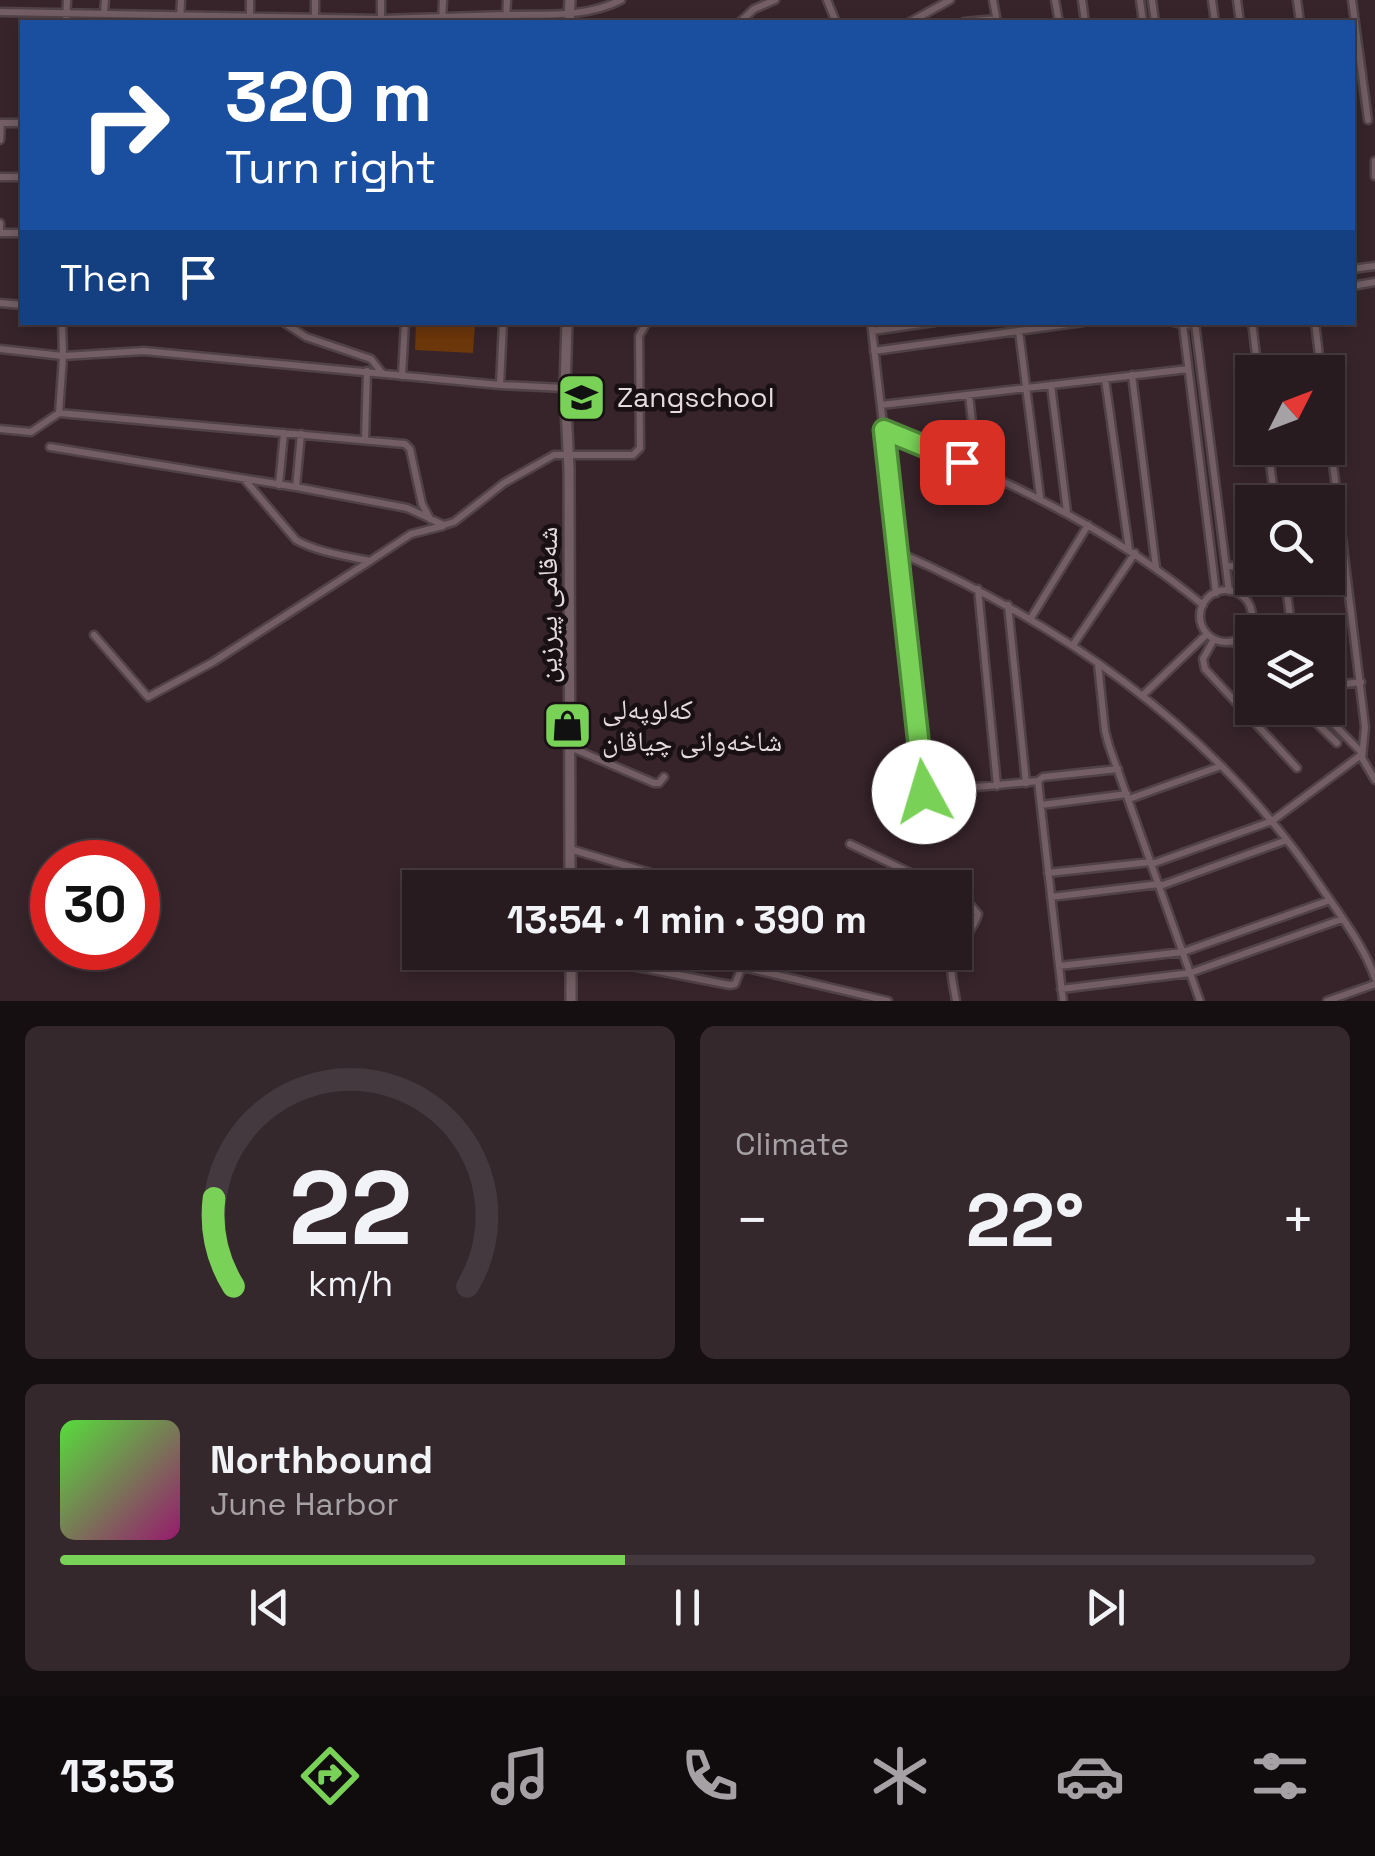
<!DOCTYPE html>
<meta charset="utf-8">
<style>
:root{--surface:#281b20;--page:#34282d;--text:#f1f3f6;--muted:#a5a1a5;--line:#44393e;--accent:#79d157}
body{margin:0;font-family:"Space Grotesk","Noto Naskh Arabic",sans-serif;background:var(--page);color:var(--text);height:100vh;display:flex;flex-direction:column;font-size:38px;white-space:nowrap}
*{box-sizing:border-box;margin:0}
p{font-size:32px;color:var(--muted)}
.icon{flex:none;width:55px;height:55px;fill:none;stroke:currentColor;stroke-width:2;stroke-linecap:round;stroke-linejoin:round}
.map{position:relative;height:1001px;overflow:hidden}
.side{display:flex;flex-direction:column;gap:25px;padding:25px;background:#160f12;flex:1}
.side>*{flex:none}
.guide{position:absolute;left:20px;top:20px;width:1335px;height:305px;border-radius:0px;box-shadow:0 5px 15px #0003,0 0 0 2px var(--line);background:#1a4fa0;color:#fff;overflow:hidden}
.needle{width:65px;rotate:48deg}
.controls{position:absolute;left:1235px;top:355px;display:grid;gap:20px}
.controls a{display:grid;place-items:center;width:110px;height:110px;border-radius:0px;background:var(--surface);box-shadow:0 5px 15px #0003,0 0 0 2px var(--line);font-size:50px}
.speed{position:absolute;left:30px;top:840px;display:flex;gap:20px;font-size:50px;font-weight:700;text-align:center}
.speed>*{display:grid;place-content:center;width:130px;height:130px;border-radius:50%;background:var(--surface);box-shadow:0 5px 15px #0003,0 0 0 2px var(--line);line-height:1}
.speed .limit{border:15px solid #d22;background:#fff;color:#111}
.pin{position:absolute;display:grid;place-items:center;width:85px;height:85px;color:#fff;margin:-42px;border-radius:20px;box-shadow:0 5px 15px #0006}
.me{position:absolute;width:110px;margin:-55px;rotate:354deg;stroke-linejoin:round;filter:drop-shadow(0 0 8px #0008)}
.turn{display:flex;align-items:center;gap:35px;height:210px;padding:0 40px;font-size:45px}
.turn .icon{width:130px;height:130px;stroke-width:2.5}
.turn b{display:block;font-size:70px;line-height:85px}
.then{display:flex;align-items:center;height:95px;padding:0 40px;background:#0003;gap:20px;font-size:38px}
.big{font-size:75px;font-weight:600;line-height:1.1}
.side .card{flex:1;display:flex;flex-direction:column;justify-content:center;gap:15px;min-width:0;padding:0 35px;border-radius:15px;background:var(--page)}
.side .dial{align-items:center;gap:0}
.dial svg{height:260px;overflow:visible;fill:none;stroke:var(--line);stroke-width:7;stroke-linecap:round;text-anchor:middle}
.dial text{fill:var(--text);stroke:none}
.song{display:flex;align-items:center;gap:30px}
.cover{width:120px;height:120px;border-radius:15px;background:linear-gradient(135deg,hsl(110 70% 55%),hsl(320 70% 35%))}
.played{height:10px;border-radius:5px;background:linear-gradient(90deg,var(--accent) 45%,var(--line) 45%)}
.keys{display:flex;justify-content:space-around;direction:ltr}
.heat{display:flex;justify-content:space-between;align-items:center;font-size:55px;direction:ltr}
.side .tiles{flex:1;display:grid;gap:25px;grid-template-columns:1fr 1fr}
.card:last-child{grid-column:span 2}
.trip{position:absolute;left:402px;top:870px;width:570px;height:100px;border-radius:0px;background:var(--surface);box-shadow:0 5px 15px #0003,0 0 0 2px var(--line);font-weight:600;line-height:100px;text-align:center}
.menu{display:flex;height:160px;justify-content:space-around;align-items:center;background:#100b0d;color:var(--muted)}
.menu .icon{width:70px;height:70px}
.menu .active{color:var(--accent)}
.menu b{font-size:45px;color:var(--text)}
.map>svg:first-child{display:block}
.pitch{fill:#6c370b}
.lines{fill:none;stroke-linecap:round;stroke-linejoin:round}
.street-casing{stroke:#514247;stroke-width:11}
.secondary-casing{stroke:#514247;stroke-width:14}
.street{stroke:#725e64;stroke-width:6}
.secondary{stroke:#725e64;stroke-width:9}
.route-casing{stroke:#4f8839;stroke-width:25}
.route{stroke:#79d157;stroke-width:18}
.labels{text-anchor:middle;stroke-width:9;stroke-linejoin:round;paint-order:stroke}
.poi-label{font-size:28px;fill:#e6dadd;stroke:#181013;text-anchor:start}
.street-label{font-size:28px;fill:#e6dadd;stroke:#181013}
</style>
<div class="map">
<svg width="1375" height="1001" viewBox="0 0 1375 1001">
<rect width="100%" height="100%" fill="#36242a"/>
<path class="pitch" d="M 416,323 L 475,323 L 473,353 L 415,350 Z"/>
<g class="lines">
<defs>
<path id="street" d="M 381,0 L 381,21
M 827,0 L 836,22
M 993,0 L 997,22
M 1055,0 L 1059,22
M 1082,0 L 1085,22
M 1140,0 L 1143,22
M 1152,0 L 1155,22
M 1212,0 L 1215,22
M 1237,0 L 1240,22
M 1297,0 L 1300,22
M 1352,0 L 1368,120
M 0,12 L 381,19 C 423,18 465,16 507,15 C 546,14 585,18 621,0
M 104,13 L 105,0
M 66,22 L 67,0
M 180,22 L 181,0
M 250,22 L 250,0
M 315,22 L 315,0
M 442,22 L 443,0
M 506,22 L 507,0
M 740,22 L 754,9 L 775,0
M 910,22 L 950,0
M 964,22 L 996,19
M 0,123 L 22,123
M 0,140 L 1,123
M 1375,161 L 1375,176
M 0,177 L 22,177
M 0,223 L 0,233
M 0,233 L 22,233
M 1352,269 L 1375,266
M 1352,286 L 1375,282
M 0,303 L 22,305
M 283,322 L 306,337 L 371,359 L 382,373
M 871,322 L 898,552 L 924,792 L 1038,781 L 1043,777 L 1118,769
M 1173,322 L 1185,325 L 1196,323
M 1252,322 L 1258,372
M 1315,322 L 1321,372
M 1195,323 L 1229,591
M 1183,325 L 1216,593
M 872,331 L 935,322
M 1019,331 L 1040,497
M 0,349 L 63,356 L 144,351 L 500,385 L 565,388
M 874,351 L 1083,322
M 1132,375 L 1156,568
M 402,376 L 405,322
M 1105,379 L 1129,550
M 500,385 L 503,322
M 1051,385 L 1067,512
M 969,395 L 977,468
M 881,405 L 1188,369
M 59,413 L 63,356 L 62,322
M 1328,423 L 1365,727 L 1362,758 L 1375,780
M 0,429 L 31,432 L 59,413 L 405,444 L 410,449 L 422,504 L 430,519 L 444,525 L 454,522 L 504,483 L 554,455 L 633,455 L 640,448 L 639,336 L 647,322
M 884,430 C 998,476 1108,526 1203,605
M 365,440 L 367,371
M 50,447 L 296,487 L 407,508 L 429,518
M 1268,448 L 1275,502
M 245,480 L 296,540 C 317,552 346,556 370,561 L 411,534 L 443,526
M 279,485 L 284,433
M 296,487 L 301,434
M 898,552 C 1066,626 1218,733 1321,887 C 1340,915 1364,946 1375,978
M 1226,567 L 1252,563
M 1285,578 L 1292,632
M 978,589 L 997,786
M1200 616a26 26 0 1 1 52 0a26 26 0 1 1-52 0Z
M 1008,605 L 1026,783
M 1031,618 L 1088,525
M 1245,634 L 1252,640
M 94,635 L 148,697 L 213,662 L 370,561
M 1214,639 L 1203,659 L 1205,669 L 1297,768
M 1233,641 L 1252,660
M 1073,645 L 1135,553
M 1098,664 L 1105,731 L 1109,746 L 1200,1001
M 1328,686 L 1361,682
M 1143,695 L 1207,634
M 1301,708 L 1337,743
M 1318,708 L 1361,752
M 570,747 L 654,783 L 659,783 L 664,777
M 1038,781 L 1063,1001
M 1129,799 L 1221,766
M 1041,805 L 1127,794
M 850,844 L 942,888
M 570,849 L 701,888
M 1152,864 L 1272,821 L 1361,755
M 1048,873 L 1151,862
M 570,876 L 619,888
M 1160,886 L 1287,840
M 955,894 L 968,902 L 978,914 C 974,931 958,941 953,958 C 949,970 954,988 956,1001
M 1051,897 L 1159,884
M 571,954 L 730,985 L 735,984 L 741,969 L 747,968 L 888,1001
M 1059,966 L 1183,952 L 1330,900
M 1061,989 L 1190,973 L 1342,919
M 1327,1001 L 1375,984"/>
<path id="secondary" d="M 569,22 L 570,0
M 567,322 L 565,388 L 569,469 L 570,888
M 571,952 L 571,1001"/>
</defs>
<use href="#street" class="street-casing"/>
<use href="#secondary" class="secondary-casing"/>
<use href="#street" class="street"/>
<use href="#secondary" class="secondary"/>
</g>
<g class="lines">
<defs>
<path id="route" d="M 924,792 L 884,430 L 962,462"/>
</defs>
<use href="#route" class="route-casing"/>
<use href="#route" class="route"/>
</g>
<defs>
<symbol id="school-square" viewBox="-11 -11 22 22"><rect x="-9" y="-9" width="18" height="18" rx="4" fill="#79d157" stroke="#181013"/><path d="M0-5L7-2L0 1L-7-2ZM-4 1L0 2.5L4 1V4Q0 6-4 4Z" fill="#111"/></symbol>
<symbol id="shop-square" viewBox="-11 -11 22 22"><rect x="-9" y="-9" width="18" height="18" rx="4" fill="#79d157" stroke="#181013"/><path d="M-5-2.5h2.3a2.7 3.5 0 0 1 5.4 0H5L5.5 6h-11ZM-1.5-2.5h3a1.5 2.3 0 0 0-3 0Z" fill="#111"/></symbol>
</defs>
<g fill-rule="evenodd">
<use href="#school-square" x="554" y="370" width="55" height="55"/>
<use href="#shop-square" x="540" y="698" width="55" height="55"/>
</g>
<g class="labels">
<g class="poi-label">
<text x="617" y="407">Zangschool</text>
<text x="602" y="719">کەلوپەلی<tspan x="602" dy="32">شاخەوانی چیاڤان</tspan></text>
</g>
<g class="street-label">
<text transform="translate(547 605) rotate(-90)" y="10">شەقامی پیرزین</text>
</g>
</g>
</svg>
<div class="controls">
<a><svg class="needle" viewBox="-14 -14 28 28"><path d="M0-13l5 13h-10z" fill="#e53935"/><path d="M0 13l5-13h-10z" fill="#a5a1a5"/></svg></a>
<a><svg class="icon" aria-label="search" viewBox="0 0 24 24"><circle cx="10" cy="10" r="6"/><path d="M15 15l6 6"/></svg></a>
<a><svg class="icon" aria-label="layers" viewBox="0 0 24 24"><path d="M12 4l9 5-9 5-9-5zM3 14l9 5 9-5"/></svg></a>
</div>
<div class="speed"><div class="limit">30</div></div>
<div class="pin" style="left:962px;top:462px;background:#d93025"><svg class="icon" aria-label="arrive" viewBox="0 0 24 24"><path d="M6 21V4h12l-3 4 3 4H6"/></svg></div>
<svg class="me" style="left:924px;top:792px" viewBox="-20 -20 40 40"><circle r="19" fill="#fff"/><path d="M0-13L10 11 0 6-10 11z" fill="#79d157"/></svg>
<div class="trip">13:54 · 1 min · 390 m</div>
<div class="guide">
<div class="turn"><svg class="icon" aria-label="right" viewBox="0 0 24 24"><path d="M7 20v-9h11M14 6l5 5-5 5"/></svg><div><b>320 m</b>Turn right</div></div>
<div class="then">Then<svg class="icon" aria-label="arrive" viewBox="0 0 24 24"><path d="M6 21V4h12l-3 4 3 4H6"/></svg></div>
</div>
</div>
<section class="side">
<div class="tiles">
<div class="card dial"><svg viewBox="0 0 100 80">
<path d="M14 69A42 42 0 1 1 86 69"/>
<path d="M14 69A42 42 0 0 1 8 42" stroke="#79d157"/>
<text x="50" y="56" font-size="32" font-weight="700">22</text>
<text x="50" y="72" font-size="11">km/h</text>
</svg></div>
<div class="card"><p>Climate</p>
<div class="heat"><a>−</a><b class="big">22°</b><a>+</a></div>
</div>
<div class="card">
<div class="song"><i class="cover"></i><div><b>Northbound</b><p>June Harbor</p></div></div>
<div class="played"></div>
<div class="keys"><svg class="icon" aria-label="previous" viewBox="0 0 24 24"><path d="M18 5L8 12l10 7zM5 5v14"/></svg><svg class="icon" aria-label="pause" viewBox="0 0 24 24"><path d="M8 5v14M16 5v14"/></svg><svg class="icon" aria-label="next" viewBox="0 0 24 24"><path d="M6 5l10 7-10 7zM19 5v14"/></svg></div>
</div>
</div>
</section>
<nav class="menu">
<b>13:53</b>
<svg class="icon active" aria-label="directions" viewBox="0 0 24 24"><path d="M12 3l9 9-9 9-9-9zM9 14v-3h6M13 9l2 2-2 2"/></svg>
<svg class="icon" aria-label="music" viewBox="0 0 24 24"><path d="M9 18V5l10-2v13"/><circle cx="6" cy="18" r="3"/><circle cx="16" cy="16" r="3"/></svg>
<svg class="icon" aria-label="phone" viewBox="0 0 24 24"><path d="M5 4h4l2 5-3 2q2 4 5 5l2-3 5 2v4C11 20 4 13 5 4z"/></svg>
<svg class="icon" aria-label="climate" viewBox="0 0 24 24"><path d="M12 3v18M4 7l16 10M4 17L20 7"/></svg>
<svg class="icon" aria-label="car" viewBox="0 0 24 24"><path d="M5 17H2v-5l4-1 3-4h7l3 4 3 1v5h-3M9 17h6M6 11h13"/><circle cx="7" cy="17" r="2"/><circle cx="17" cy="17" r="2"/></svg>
<svg class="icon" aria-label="filters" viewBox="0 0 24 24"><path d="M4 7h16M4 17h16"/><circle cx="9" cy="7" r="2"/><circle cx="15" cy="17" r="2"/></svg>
</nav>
